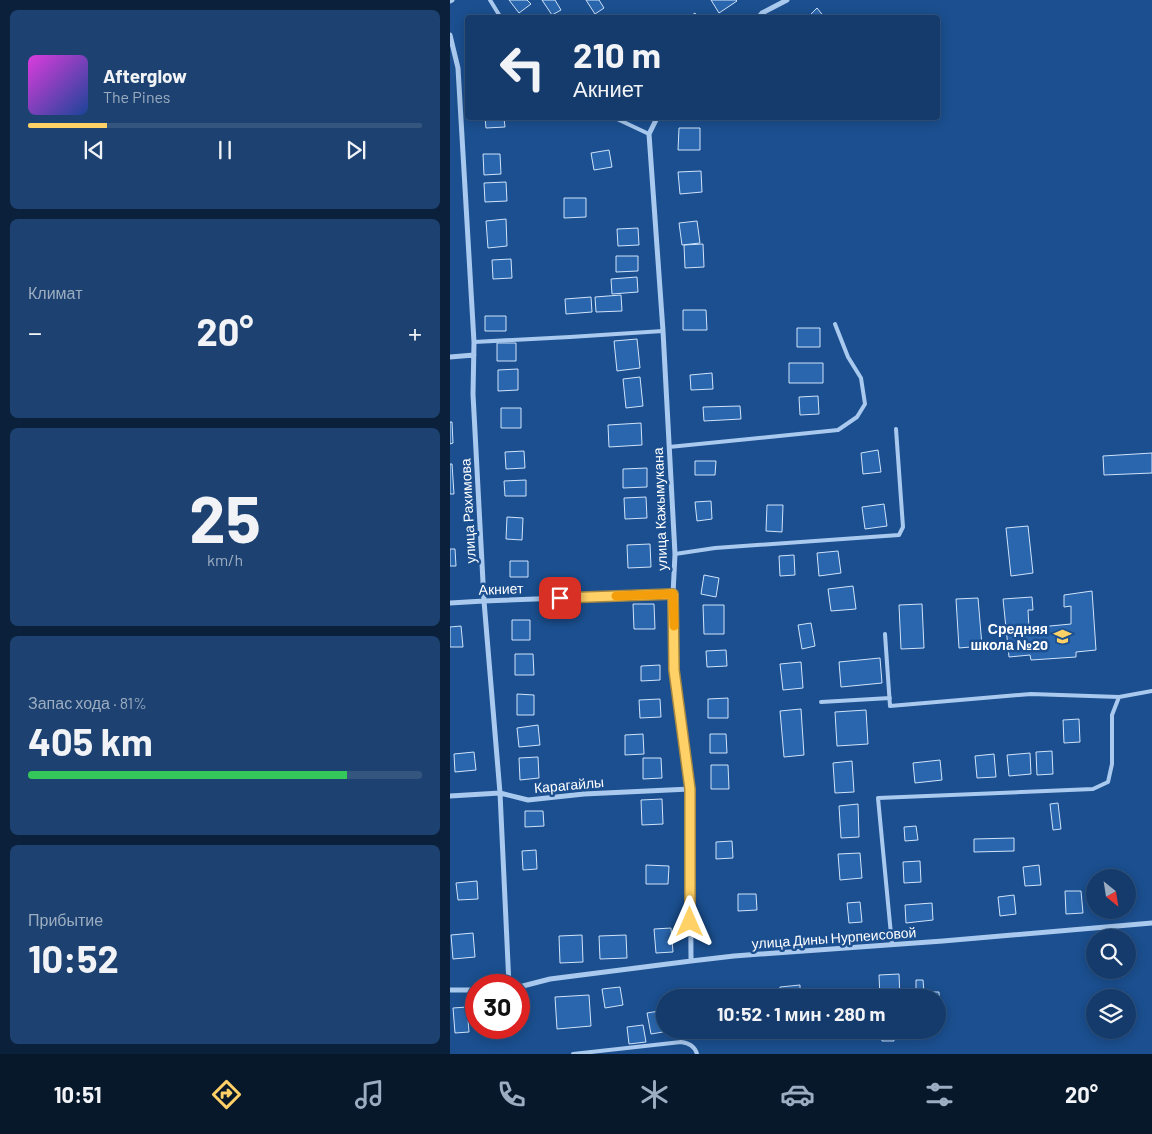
<!DOCTYPE html>
<html lang="ru">
<meta charset="utf-8">
<style>
:root{--surface:#143b6b;--page:#1d4271;--text:#f1f3f6;--muted:#9dadc1;--line:#33557e;--accent:#ffd166}
body{margin:0;font-family:Barlow,sans-serif;background:var(--page);color:var(--text);height:100vh;display:flex;flex-direction:column;font-size:19px;white-space:nowrap}
*{box-sizing:border-box;margin:0}
p{font-size:16px;color:var(--muted)}
.icon{flex:none;width:28px;height:28px;fill:none;stroke:currentColor;stroke-width:2;stroke-linecap:round;stroke-linejoin:round}
.map{position:relative;flex:1;overflow:hidden}
.sheet{display:flex;flex-direction:column;gap:10px;padding:10px;background:#0b203b;width:450px}
.sheet>*{flex:none}
.top-card{position:absolute;left:15px;top:15px;width:475px;height:105px;border-radius:5px;box-shadow:0 2px 12px #0003,0 0 0 1px var(--line);background:#143b6b;color:var(--text);overflow:hidden}
.needle{width:32px;rotate:150deg}
.tools{position:absolute;left:636px;top:869px;display:grid;gap:10px}
.tools a{display:grid;place-items:center;width:50px;height:50px;border-radius:50%;background:var(--surface);box-shadow:0 2px 12px #0003,0 0 0 1px var(--line);font-size:25px}
.speed{position:absolute;left:15px;top:974px;display:flex;gap:10px;font-size:25px;font-weight:700;text-align:center}
.speed>*{display:grid;place-content:center;width:65px;height:65px;border-radius:50%;background:var(--surface);box-shadow:0 2px 12px #0003,0 0 0 1px var(--line);line-height:1}
.speed .limit{border:8px solid #d22;background:#fff;color:#111}
.pin{position:absolute;display:grid;place-items:center;width:42px;height:42px;color:#fff;margin:-21px;border-radius:10px;box-shadow:0 2px 8px #0006}
.me{position:absolute;width:55px;margin:-28px;rotate:0deg;stroke-linejoin:round;filter:drop-shadow(0 0 4px #0008)}
.turn{display:flex;align-items:center;gap:18px;height:105px;padding:0 25px;font-size:22px}
.turn .icon{width:65px;height:65px;stroke-width:2.5}
.turn b{display:block;font-size:35px;line-height:42px}
.big{font-size:38px;font-weight:700;line-height:1.1}
.sheet .widget{flex:1;display:flex;flex-direction:column;justify-content:center;gap:8px;min-width:0;padding:0 18px;border-radius:8px;background:var(--page)}
.sheet .dial{align-items:center;gap:0}
.dial b{font-size:65px;line-height:1}
.song{display:flex;align-items:center;gap:15px}
.cover{width:60px;height:60px;border-radius:8px;background:linear-gradient(135deg,hsl(300 70% 55%),hsl(220 70% 35%))}
.played{height:5px;border-radius:2px;background:linear-gradient(90deg,var(--accent) 20%,var(--line) 20%)}
.keys{display:flex;justify-content:space-around;direction:ltr}
.heat{display:flex;justify-content:space-between;align-items:center;font-size:28px;direction:ltr}
.charge{height:8px;border-radius:4px;background:linear-gradient(90deg,#34c759 81%,var(--line) 0)}
.trip{position:absolute;left:206px;top:989px;width:290px;height:50px;border-radius:25px;background:var(--surface);box-shadow:0 2px 12px #0003,0 0 0 1px var(--line);font-weight:700;line-height:50px;text-align:center}
.menu{display:flex;height:80px;justify-content:space-around;align-items:center;background:#08182b;color:var(--muted)}
.menu .icon{width:35px;height:35px}
.menu .current{color:var(--accent)}
.menu b{font-size:22px;color:var(--text)}
main{display:flex;flex:1;min-height:0}
.map>svg:first-child{display:block}
.building{fill:#2a66ad;stroke:#cfe3fa}
.lines{fill:none;stroke-linecap:round;stroke-linejoin:round}
.lane{stroke:#a9c9ee;stroke-width:4}
.street{stroke:#a9c9ee;stroke-width:5}
.route-casing{stroke:#a68842;stroke-width:12}
.route{stroke:#ffd166;stroke-width:9}
.slow{stroke:#f59e0b;stroke-width:9}
.labels{text-anchor:middle;stroke-width:5;stroke-linejoin:round;paint-order:stroke}
.street-label{font-size:14px;fill:#fff;stroke:#1b4f8f}
.poi-label{font-size:14px;font-weight:bold;fill:#fff;stroke:#1b4f8f;text-anchor:end}
</style>
<main>
<section class="sheet">
<div class="widget">
<div class="song"><i class="cover"></i><div><b>Afterglow</b><p>The Pines</p></div></div>
<div class="played"></div>
<div class="keys"><svg class="icon" aria-label="previous" viewBox="0 0 24 24"><path d="M18 5L8 12l10 7zM5 5v14"/></svg><svg class="icon" aria-label="pause" viewBox="0 0 24 24"><path d="M8 5v14M16 5v14"/></svg><svg class="icon" aria-label="next" viewBox="0 0 24 24"><path d="M6 5l10 7-10 7zM19 5v14"/></svg></div>
</div>
<div class="widget"><p>Климат</p>
<div class="heat"><a>−</a><b class="big">20°</b><a>+</a></div>
</div>
<div class="widget dial"><b>25</b><p>km/h</p></div>
<div class="widget"><p>Запас хода · 81%</p><b class="big">405 km</b><div class="charge"></div></div>
<div class="widget"><p>Прибытие</p><b class="big">10:52</b></div>
</section>
<div class="map">
<svg width="702" height="1054" viewBox="0 0 702 1054">
<rect width="100%" height="100%" fill="#1b4f8f"/>
<path class="building" d="M 59,0 L 77,0 L 81,4 L 69,13 Z
M 92,0 L 105,0 L 111,10 L 102,15 Z
M 136,0 L 149,0 L 154,8 L 145,14 Z
M 261,0 L 286,0 L 287,1 L 269,13 Z
M 367,8 L 375,18 L 357,18 Z
M 245,13 L 248,18 L 238,18 Z
M 35,118 L 54,118 L 55,127 L 36,128 Z
M 229,128 L 250,128 L 250,150 L 228,150 Z
M 159,150 L 162,167 L 144,170 L 141,153 Z
M 33,154 L 50,154 L 51,174 L 34,175 Z
M 251,171 L 252,192 L 230,194 L 228,172 Z
M 56,182 L 57,201 L 35,202 L 34,183 Z
M 114,198 L 136,198 L 136,217 L 114,218 Z
M 56,219 L 57,246 L 38,248 L 36,221 Z
M 247,221 L 250,243 L 232,245 L 229,223 Z
M 188,228 L 189,245 L 168,246 L 167,229 Z
M 253,244 L 254,267 L 235,268 L 234,245 Z
M 166,256 L 188,256 L 188,271 L 166,272 Z
M 61,259 L 62,278 L 43,279 L 42,260 Z
M 187,277 L 188,292 L 162,294 L 161,279 Z
M 171,295 L 172,311 L 146,312 L 145,297 Z
M 141,297 L 142,312 L 116,314 L 115,299 Z
M 233,310 L 256,310 L 257,330 L 233,330 Z
M 35,316 L 56,316 L 56,331 L 35,331 Z
M 347,328 L 370,328 L 370,347 L 347,347 Z
M 187,339 L 190,368 L 167,371 L 164,341 Z
M 47,343 L 66,343 L 66,361 L 47,361 Z
M 339,363 L 373,363 L 373,383 L 339,383 Z
M 68,369 L 68,390 L 48,391 L 48,370 Z
M 262,373 L 263,389 L 241,390 L 240,375 Z
M 190,377 L 193,406 L 176,408 L 173,379 Z
M 368,396 L 369,414 L 350,415 L 349,397 Z
M 290,406 L 291,419 L 254,421 L 253,407 Z
M 51,408 L 71,408 L 71,428 L 51,428 Z
M 0,422 L 2,422 L 3,443 L 0,444 Z
M 191,423 L 192,445 L 159,447 L 158,425 Z
M 428,450 L 431,472 L 413,474 L 411,453 Z
M 74,451 L 75,468 L 56,469 L 55,452 Z
M 702,453 L 702,473 L 654,475 L 653,456 Z
M 245,461 L 266,461 L 265,475 L 245,475 Z
M 0,464 L 2,464 L 4,494 L 0,494 Z
M 197,468 L 197,487 L 173,488 L 173,469 Z
M 76,480 L 76,496 L 55,496 L 54,481 Z
M 196,497 L 197,518 L 175,519 L 174,498 Z
M 261,501 L 262,519 L 247,521 L 245,502 Z
M 434,504 L 437,526 L 415,529 L 412,507 Z
M 317,505 L 333,505 L 332,532 L 316,531 Z
M 57,517 L 73,518 L 72,540 L 56,539 Z
M 578,526 L 583,573 L 561,576 L 556,528 Z
M 200,544 L 201,567 L 178,568 L 177,545 Z
M 0,549 L 5,549 L 6,566 L 0,566 Z
M 388,551 L 391,573 L 369,576 L 367,553 Z
M 344,555 L 345,575 L 330,576 L 329,556 Z
M 60,561 L 78,561 L 78,577 L 60,577 Z
M 254,575 L 269,578 L 266,597 L 251,594 Z
M 403,586 L 406,609 L 381,611 L 378,589 Z
M 642,591 L 646,650 L 626,652 L 626,657 L 581,660 L 580,655 L 559,657 L 553,599 L 582,597 L 583,610 L 578,610 L 579,628 L 621,624 L 621,606 L 614,607 L 614,595 Z
M 528,598 L 532,646 L 509,648 L 506,599 Z
M 183,604 L 204,604 L 205,629 L 184,629 Z
M 472,604 L 474,648 L 451,649 L 449,605 Z
M 253,605 L 274,605 L 274,634 L 254,634 Z
M 62,620 L 80,620 L 80,640 L 62,640 Z
M 361,623 L 365,646 L 352,649 L 348,625 Z
M 11,626 L 13,647 L 0,647 L 0,627 Z
M 276,650 L 277,666 L 257,667 L 256,651 Z
M 65,654 L 83,654 L 84,675 L 65,675 Z
M 430,658 L 432,683 L 391,687 L 389,662 Z
M 351,662 L 353,688 L 333,690 L 330,664 Z
M 210,665 L 210,680 L 191,681 L 191,666 Z
M 67,694 L 84,695 L 84,715 L 67,715 Z
M 278,698 L 278,718 L 258,718 L 258,699 Z
M 210,699 L 211,717 L 190,718 L 189,700 Z
M 351,709 L 354,755 L 334,757 L 330,711 Z
M 416,710 L 418,744 L 387,746 L 385,712 Z
M 629,719 L 630,742 L 614,743 L 613,720 Z
M 88,725 L 90,745 L 69,747 L 67,728 Z
M 193,734 L 194,754 L 175,755 L 175,735 Z
M 260,734 L 276,734 L 277,753 L 260,753 Z
M 602,751 L 603,774 L 587,775 L 586,752 Z
M 24,752 L 26,770 L 5,772 L 4,754 Z
M 580,753 L 581,774 L 559,776 L 557,755 Z
M 544,754 L 546,777 L 527,778 L 525,756 Z
M 88,757 L 89,778 L 70,780 L 69,758 Z
M 193,758 L 211,758 L 212,778 L 193,779 Z
M 490,760 L 492,780 L 465,783 L 463,763 Z
M 402,761 L 404,792 L 385,793 L 383,763 Z
M 261,765 L 278,765 L 279,789 L 261,789 Z
M 212,799 L 213,824 L 192,825 L 191,800 Z
M 608,803 L 611,829 L 603,830 L 600,804 Z
M 408,804 L 409,837 L 391,838 L 389,806 Z
M 75,811 L 93,811 L 94,826 L 75,827 Z
M 466,826 L 468,840 L 455,841 L 454,827 Z
M 564,838 L 564,851 L 524,852 L 524,839 Z
M 282,841 L 283,858 L 266,859 L 266,842 Z
M 86,850 L 87,869 L 73,870 L 72,851 Z
M 410,853 L 412,878 L 390,880 L 388,854 Z
M 470,861 L 471,882 L 454,883 L 453,862 Z
M 196,865 L 219,866 L 218,884 L 196,884 Z
M 589,865 L 591,885 L 575,886 L 573,867 Z
M 27,881 L 28,899 L 8,900 L 6,883 Z
M 615,891 L 631,891 L 633,913 L 616,914 Z
M 288,894 L 306,894 L 307,910 L 288,911 Z
M 564,895 L 566,914 L 550,916 L 548,897 Z
M 410,902 L 412,922 L 399,923 L 397,903 Z
M 482,903 L 483,920 L 456,923 L 455,905 Z
M 221,928 L 223,952 L 206,953 L 204,929 Z
M 23,933 L 25,957 L 3,959 L 1,935 Z
M 132,935 L 133,962 L 110,963 L 109,936 Z
M 176,935 L 177,958 L 150,959 L 149,936 Z
M 449,974 L 450,998 L 430,998 L 429,975 Z
M 466,980 L 473,980 L 474,992 L 489,992 L 490,1014 L 488,1014 L 488,998 L 455,998 L 455,990 L 466,990 Z
M 350,985 L 350,998 L 330,998 L 330,987 Z
M 170,987 L 173,1005 L 155,1008 L 152,989 Z
M 139,995 L 141,1026 L 107,1029 L 105,997 Z
M 17,1007 L 19,1032 L 5,1033 L 3,1008 Z
M 209,1011 L 213,1032 L 201,1034 L 197,1013 Z
M 193,1025 L 196,1042 L 179,1044 L 177,1027 Z
M 431,1030 L 443,1030 L 444,1041 L 432,1041 Z"/>
<g class="lines">
<path class="lane" d="M 40,0 L 51,18
M 165,118 L 199,134
M 24,342 L 120,337 L 213,331
M 219,447 L 388,430 L 407,417 L 415,404 L 411,378 L 398,357 L 385,324
M 225,554 L 265,548 L 449,535 L 453,527 L 446,429
M 435,634 L 440,706 L 581,694 L 669,697 L 702,691
M 371,702 L 440,698
M 442,945 L 428,798 L 643,789 L 658,782 L 662,764 L 662,715 L 669,697
M 123,1054 L 231,1042 C 239,1043 245,1046 247,1054"/>
<path class="street" d="M 0,1 L 2,0
M 308,18 L 312,13 L 337,0
M 0,35 L 8,68 L 24,342 L 23,394 L 34,601 L 50,793 L 59,985
M 207,118 L 199,134 L 213,331 L 225,554 L 223,594 L 224,670 L 240,789 L 241,961
M 0,357 L 24,355
M 0,603 L 34,601 L 223,594
M 0,796 L 50,793 L 78,800 L 134,794 L 240,789
M 69,987 L 100,979 L 241,961 L 284,956 L 493,941 L 702,923
M 0,990 L 26,990"/>
</g>
<g class="lines">
<defs>
<path id="route" d="M 110,598 L 223,594 L 224,670 L 240,789 L 240,922"/>
</defs>
<use href="#route" class="route-casing"/>
<use href="#route" class="route"/>
<path class="slow" d="M 166,596 L 223,594 L 224,626"/>
</g>
<defs>
<symbol id="school-bare" viewBox="-9 -9 18 18"><path d="M0-5L7-2L0 1L-7-2ZM-4 1L0 2.5L4 1V4Q0 6-4 4Z" fill="#ffd166" stroke="#1b4f8f" stroke-width="2.5" paint-order="stroke"/></symbol>
</defs>
<g fill-rule="evenodd">
<use href="#school-bare" x="600" y="624" width="25" height="25"/>
</g>
<g class="labels">
<g class="street-label">
<text transform="translate(210 509) rotate(-92)" y="5">улица Кажымукана</text>
<text transform="translate(18 511) rotate(-93)" y="5">улица Рахимова</text>
<text transform="translate(51 589) rotate(-2)" y="5">Акниет</text>
<text transform="translate(119 785) rotate(-5)" y="5">Карагайлы</text>
<text transform="translate(384 938) rotate(-4)" y="5">улица Дины Нурпеисовой</text>
</g>
<g class="poi-label">
<text x="598" y="634">Средняя<tspan x="598" dy="16">школа №20</tspan></text>
</g>
</g>
</svg>
<div class="tools">
<a><svg class="needle" viewBox="-14 -14 28 28"><path d="M0-13l5 13h-10z" fill="#e53935"/><path d="M0 13l5-13h-10z" fill="#9dadc1"/></svg></a>
<a><svg class="icon" aria-label="search" viewBox="0 0 24 24"><circle cx="10" cy="10" r="6"/><path d="M15 15l6 6"/></svg></a>
<a><svg class="icon" aria-label="layers" viewBox="0 0 24 24"><path d="M12 4l9 5-9 5-9-5zM3 14l9 5 9-5"/></svg></a>
</div>
<div class="speed"><div class="limit">30</div></div>
<div class="pin" style="left:110px;top:598px;background:#d93025"><svg class="icon" aria-label="arrive" viewBox="0 0 24 24"><path d="M6 21V4h12l-3 4 3 4H6"/></svg></div>
<svg class="me" style="left:240px;top:922px" viewBox="-20 -20 40 40"><path d="M0-17L14 15 0 8-14 15z" fill="#ffd166" stroke="#fff" stroke-width="4"/></svg>
<div class="trip">10:52 · 1 мин · 280 m</div>
<div class="top-card">
<div class="turn"><svg class="icon" aria-label="left" viewBox="0 0 24 24"><path d="M17 20v-9H6M10 6l-5 5 5 5"/></svg><div><b>210 m</b>Акниет</div></div>
</div>
</div>
</main>
<nav class="menu">
<b>10:51</b>
<svg class="icon current" aria-label="directions" viewBox="0 0 24 24"><path d="M12 3l9 9-9 9-9-9zM9 14v-3h6M13 9l2 2-2 2"/></svg>
<svg class="icon" aria-label="music" viewBox="0 0 24 24"><path d="M9 18V5l10-2v13"/><circle cx="6" cy="18" r="3"/><circle cx="16" cy="16" r="3"/></svg>
<svg class="icon" aria-label="phone" viewBox="0 0 24 24"><path d="M5 4h4l2 5-3 2q2 4 5 5l2-3 5 2v4C11 20 4 13 5 4z"/></svg>
<svg class="icon" aria-label="climate" viewBox="0 0 24 24"><path d="M12 3v18M4 7l16 10M4 17L20 7"/></svg>
<svg class="icon" aria-label="car" viewBox="0 0 24 24"><path d="M5 17H2v-5l4-1 3-4h7l3 4 3 1v5h-3M9 17h6M6 11h13"/><circle cx="7" cy="17" r="2"/><circle cx="17" cy="17" r="2"/></svg>
<svg class="icon" aria-label="filters" viewBox="0 0 24 24"><path d="M4 7h16M4 17h16"/><circle cx="9" cy="7" r="2"/><circle cx="15" cy="17" r="2"/></svg>
<b>20°</b>
</nav>
